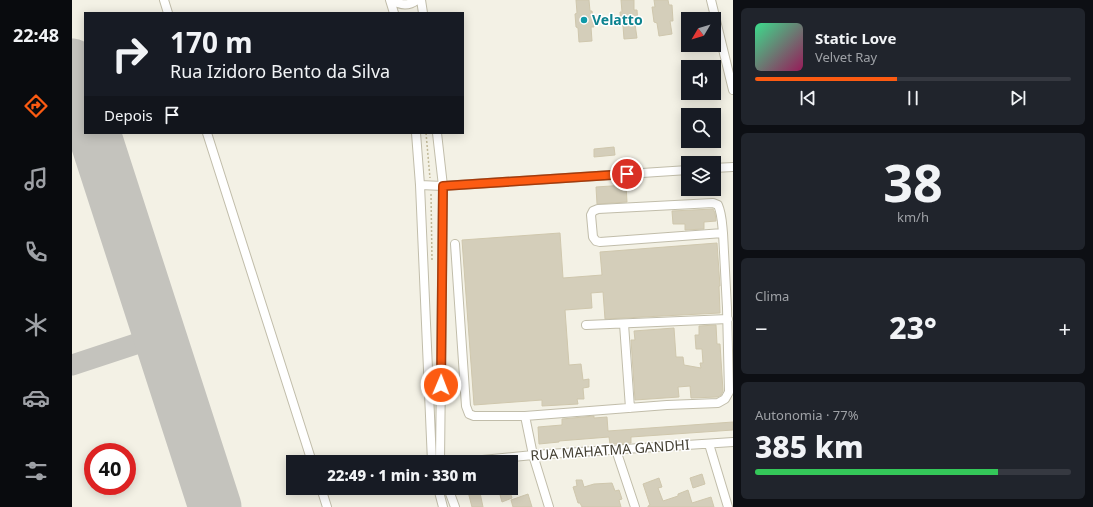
<!DOCTYPE html>
<html lang="pt">
<meta charset="utf-8">
<style>
:root{--surface:#171b24;--page:#20242c;--text:#f1f3f6;--muted:#9ea1a6;--line:#363941;--accent:#fc5b12}
body{margin:0;font-family:"Noto Sans",sans-serif;background:var(--page);color:var(--text);height:100vh;display:flex;flex-direction:column;font-size:15px;white-space:nowrap}
*{box-sizing:border-box;margin:0}
p{font-size:13px;color:var(--muted)}
.icon{flex:none;width:22px;height:22px;fill:none;stroke:currentColor;stroke-width:2;stroke-linecap:round;stroke-linejoin:round}
.map{position:relative;flex:1;overflow:hidden}
.sheet{display:flex;flex-direction:column;gap:8px;padding:8px;background:#0d0f14;width:360px}
.sheet>*{flex:none}
.banner{position:absolute;left:12px;top:12px;width:380px;height:122px;border-radius:0px;box-shadow:0 2px 10px #0003;background:#171b24;color:var(--text);overflow:hidden}
.needle{width:26px;rotate:232deg}
.tools{position:absolute;left:609px;top:12px;display:grid;gap:8px}
.tools a{display:grid;place-items:center;width:40px;height:40px;border-radius:0px;background:var(--surface);box-shadow:0 2px 10px #0003;font-size:20px}
.speed{position:absolute;left:12px;top:443px;display:flex;gap:8px;font-size:20px;font-weight:700;text-align:center}
.speed>*{display:grid;place-content:center;width:52px;height:52px;border-radius:50%;background:var(--surface);box-shadow:0 2px 10px #0003;line-height:1}
.speed .limit{border:6px solid #d22;background:#fff;color:#111}
.pin{position:absolute;display:grid;place-items:center;width:34px;height:34px;color:#fff;margin:-17px;border:2px solid #fff;border-radius:50%;box-shadow:0 1px 4px #0007}
.me{position:absolute;width:44px;margin:-22px;rotate:1deg;stroke-linejoin:round;filter:drop-shadow(0 0 3px #0008)}
.turn{display:flex;align-items:center;gap:14px;height:84px;padding:0 20px;font-size:18px}
.turn .icon{width:52px;height:52px;stroke-width:2.5}
.turn b{display:block;font-size:28px;line-height:34px}
.then{display:flex;align-items:center;height:38px;padding:0 20px;background:#0003;gap:8px;font-size:15px}
.big{font-size:30px;font-weight:800;line-height:1.1}
.sheet .card{flex:1;display:flex;flex-direction:column;justify-content:center;gap:6px;min-width:0;padding:0 14px;border-radius:6px;background:var(--page)}
.sheet .dial{align-items:center;gap:0}
.dial b{font-size:52px;line-height:1}
.song{display:flex;align-items:center;gap:12px}
.cover{width:48px;height:48px;border-radius:6px;background:linear-gradient(135deg,hsl(150 70% 55%),hsl(330 70% 35%))}
.played{height:4px;border-radius:2px;background:linear-gradient(90deg,var(--accent) 45%,var(--line) 45%)}
.keys{display:flex;justify-content:space-around;direction:ltr}
.heat{display:flex;justify-content:space-between;align-items:center;font-size:22px;direction:ltr}
.charge{height:6px;border-radius:3px;background:linear-gradient(90deg,#34c759 77%,var(--line) 0)}
.trip{position:absolute;left:214px;top:455px;width:232px;height:40px;border-radius:0px;background:var(--surface);box-shadow:0 2px 10px #0003;font-weight:800;line-height:40px;text-align:center}
main{display:flex;flex:1;min-height:0}
.tabs{display:flex;flex-direction:column;width:72px;justify-content:space-around;align-items:center;background:#090b0e;color:var(--muted)}
.tabs .icon{width:28px;height:28px}
.tabs .selected{color:var(--accent)}
.tabs b{font-size:18px;color:var(--text)}
.map>svg:first-child{display:block}
.lines{fill:none;stroke-linecap:round;stroke-linejoin:round}
.taxiway{stroke:#c4c3bd;stroke-width:21}
.runway{stroke:#c4c3bd;stroke-width:53}
.building{fill:#d4ceba;stroke:#cfc7ad}
.minor-casing{stroke:#c1bdaa;stroke-width:10}
.path{stroke:#c0b898;stroke-width:1.5;stroke-dasharray:2 2;stroke-linecap:butt}
.minor{stroke:#fff;stroke-width:8}
.route-casing{stroke:#a43b0c;stroke-width:10}
.route{stroke:#fc5b12;stroke-width:7}
.culture-dot{fill:#0f9aa8;stroke:#fff;stroke-width:1.5}
.labels{text-anchor:middle;stroke-width:3;stroke-linejoin:round;paint-order:stroke}
.culture-label{font-size:14px;font-weight:bold;fill:#0d838f;stroke:#fff;text-anchor:start}
.street-label{font-size:14px;fill:#454134;stroke:#fff}
</style>
<main>
<nav class="tabs">
<b>22:48</b>
<svg class="icon selected" aria-label="directions" viewBox="0 0 24 24"><path d="M12 3l9 9-9 9-9-9zM9 14v-3h6M13 9l2 2-2 2"/></svg>
<svg class="icon" aria-label="music" viewBox="0 0 24 24"><path d="M9 18V5l10-2v13"/><circle cx="6" cy="18" r="3"/><circle cx="16" cy="16" r="3"/></svg>
<svg class="icon" aria-label="phone" viewBox="0 0 24 24"><path d="M5 4h4l2 5-3 2q2 4 5 5l2-3 5 2v4C11 20 4 13 5 4z"/></svg>
<svg class="icon" aria-label="climate" viewBox="0 0 24 24"><path d="M12 3v18M4 7l16 10M4 17L20 7"/></svg>
<svg class="icon" aria-label="car" viewBox="0 0 24 24"><path d="M5 17H2v-5l4-1 3-4h7l3 4 3 1v5h-3M9 17h6M6 11h13"/><circle cx="7" cy="17" r="2"/><circle cx="17" cy="17" r="2"/></svg>
<svg class="icon" aria-label="filters" viewBox="0 0 24 24"><path d="M4 7h16M4 17h16"/><circle cx="9" cy="7" r="2"/><circle cx="15" cy="17" r="2"/></svg>
</nav>
<div class="map">
<svg width="661" height="507" viewBox="0 0 661 507">
<rect width="100%" height="100%" fill="#f3f1e5"/>
<g class="lines">
<path class="taxiway" d="M 0,365 L 88,336"/>
<path class="runway" d="M 0,65 L 13,105
M 22,133 L 143,507"/>
</g>
<path class="building" d="M 504,0 L 517,0 L 518,11 L 520,11 L 522,27 L 519,27 L 520,41 L 507,42 L 506,28 L 504,27 L 503,14 L 505,13 Z
M 549,0 L 562,0 L 562,10 L 565,10 L 566,24 L 563,24 L 565,38 L 552,39 L 551,26 L 549,25 L 548,12 L 550,12 Z
M 582,0 L 596,0 L 597,5 L 600,5 L 601,21 L 598,21 L 600,34 L 587,36 L 585,23 L 582,22 L 580,7 L 583,7 Z
M 542,147 L 543,155 L 522,157 L 522,149 Z
M 554,185 L 555,202 L 525,204 L 524,187 Z
M 641,209 L 643,213 L 644,221 L 632,222 L 632,229 L 613,230 L 613,224 L 601,224 L 600,211 Z
M 488,233 L 491,278 L 530,275 L 528,252 L 645,243 L 648,286 L 647,286 L 648,313 L 533,319 L 531,292 L 519,293 L 520,308 L 493,310 L 497,365 L 509,364 L 511,380 L 517,379 L 517,387 L 511,388 L 512,399 L 505,399 L 506,404 L 470,406 L 470,400 L 402,405 L 390,240 Z
M 644,325 L 645,344 L 648,344 L 651,391 L 649,395 L 646,397 L 619,398 L 618,386 L 606,387 L 607,397 L 563,400 L 559,340 L 563,340 L 562,331 L 602,328 L 604,357 L 611,357 L 612,365 L 629,368 L 628,363 L 631,363 L 630,349 L 624,349 L 623,335 L 627,335 L 627,326 Z
M 522,416 L 522,418 L 535,417 L 536,431 L 661,422 L 661,430 L 559,437 L 559,443 L 538,444 L 537,437 L 487,441 L 487,442 L 467,444 L 466,427 L 490,425 L 490,419 Z
M 630,474 L 633,484 L 621,488 L 618,478 Z
M 587,478 L 590,487 L 586,488 L 591,501 L 606,496 L 606,494 L 616,490 L 620,503 L 639,497 L 642,507 L 576,507 L 576,506 L 578,505 L 571,484 Z
M 504,480 L 510,480 L 512,487 L 522,484 L 540,483 L 543,491 L 547,490 L 550,499 L 547,500 L 549,507 L 510,507 L 508,503 L 506,503 L 501,487 L 505,486 Z
M 395,488 L 407,488 L 411,507 L 400,507 Z
M 438,492 L 440,498 L 430,502 L 428,495 Z
M 456,494 L 460,507 L 441,507 L 439,500 Z"/>
<g class="lines">
<defs>
<path id="minor" d="M 92,0 L 96,13
M 318,0 L 322,13
M 320,0 C 329,6 337,6 345,0
M 349,0 L 351,13
M 639,0 L 661,90
M 135,133 L 240,462
M 344,133 L 348,185 L 360,462
M 365,133 L 371,186 L 368,462
M 642,168 L 661,167
M 348,185 L 371,186 L 616,170
M 383,244 L 394,406 L 397,414 L 402,416 L 453,416 L 595,405 L 646,403 L 653,399 L 657,392 L 655,308 L 651,233 C 650,224 650,214 646,205 L 641,203 L 526,209 L 521,211 L 519,215 L 521,237 L 524,241 L 528,242 L 651,233
M 552,324 L 558,408
M 514,325 L 656,319
M 453,416 L 461,455 L 477,507
M 637,444 L 656,507
M 544,450 L 563,507
M 390,462 L 461,455 L 661,442
M 249,488 L 255,507
M 366,488 L 371,507
M 376,488 L 383,507"/>
</defs>
<use href="#minor" class="minor-casing"/>
<path class="path" d="M 354,133 L 358,178
M 359,194 L 360,260"/>
<use href="#minor" class="minor"/>
</g>
<g class="lines">
<defs>
<path id="route" d="M 369,385 L 371,186 L 555,174"/>
</defs>
<use href="#route" class="route-casing"/>
<use href="#route" class="route"/>
</g>
<circle class="culture-dot" cx="512" cy="20" r="4"/>
<g class="labels">
<g class="culture-label">
<text x="520" y="25">Velatto</text>
</g>
<g class="street-label">
<text transform="translate(538 450) rotate(-4)" y="5">RUA MAHATMA GANDHI</text>
</g>
</g>
</svg>
<div class="tools">
<a><svg class="needle" viewBox="-14 -14 28 28"><path d="M0-13l5 13h-10z" fill="#e53935"/><path d="M0 13l5-13h-10z" fill="#9ea1a6"/></svg></a>
<a><svg class="icon" aria-label="sound" viewBox="0 0 24 24"><path d="M4 9h4l5-4v14l-5-4H4zM17 9q2 3 0 6"/></svg></a>
<a><svg class="icon" aria-label="search" viewBox="0 0 24 24"><circle cx="10" cy="10" r="6"/><path d="M15 15l6 6"/></svg></a>
<a><svg class="icon" aria-label="layers" viewBox="0 0 24 24"><path d="M12 4l9 5-9 5-9-5zM3 14l9 5 9-5"/></svg></a>
</div>
<div class="speed"><div class="limit">40</div></div>
<div class="pin" style="left:555px;top:174px;background:#d93025"><svg class="icon" aria-label="arrive" viewBox="0 0 24 24"><path d="M6 21V4h12l-3 4 3 4H6"/></svg></div>
<svg class="me" style="left:369px;top:385px" viewBox="-20 -20 40 40"><circle r="17" fill="#fc5b12" stroke="#fff" stroke-width="3"/><path d="M0-11L8 9 0 5-8 9z" fill="#fff"/></svg>
<div class="trip">22:49 · 1 min · 330 m</div>
<div class="banner">
<div class="turn"><svg class="icon" aria-label="right" viewBox="0 0 24 24"><path d="M7 20v-9h11M14 6l5 5-5 5"/></svg><div><b>170 m</b>Rua Izidoro Bento da Silva</div></div>
<div class="then">Depois<svg class="icon" aria-label="arrive" viewBox="0 0 24 24"><path d="M6 21V4h12l-3 4 3 4H6"/></svg></div>
</div>
</div>
<section class="sheet">
<div class="card">
<div class="song"><i class="cover"></i><div><b>Static Love</b><p>Velvet Ray</p></div></div>
<div class="played"></div>
<div class="keys"><svg class="icon" aria-label="previous" viewBox="0 0 24 24"><path d="M18 5L8 12l10 7zM5 5v14"/></svg><svg class="icon" aria-label="pause" viewBox="0 0 24 24"><path d="M8 5v14M16 5v14"/></svg><svg class="icon" aria-label="next" viewBox="0 0 24 24"><path d="M6 5l10 7-10 7zM19 5v14"/></svg></div>
</div>
<div class="card dial"><b>38</b><p>km/h</p></div>
<div class="card"><p>Clima</p>
<div class="heat"><a>−</a><b class="big">23°</b><a>+</a></div>
</div>
<div class="card"><p>Autonomia · 77%</p><b class="big">385 km</b><div class="charge"></div></div>
</section>
</main>
